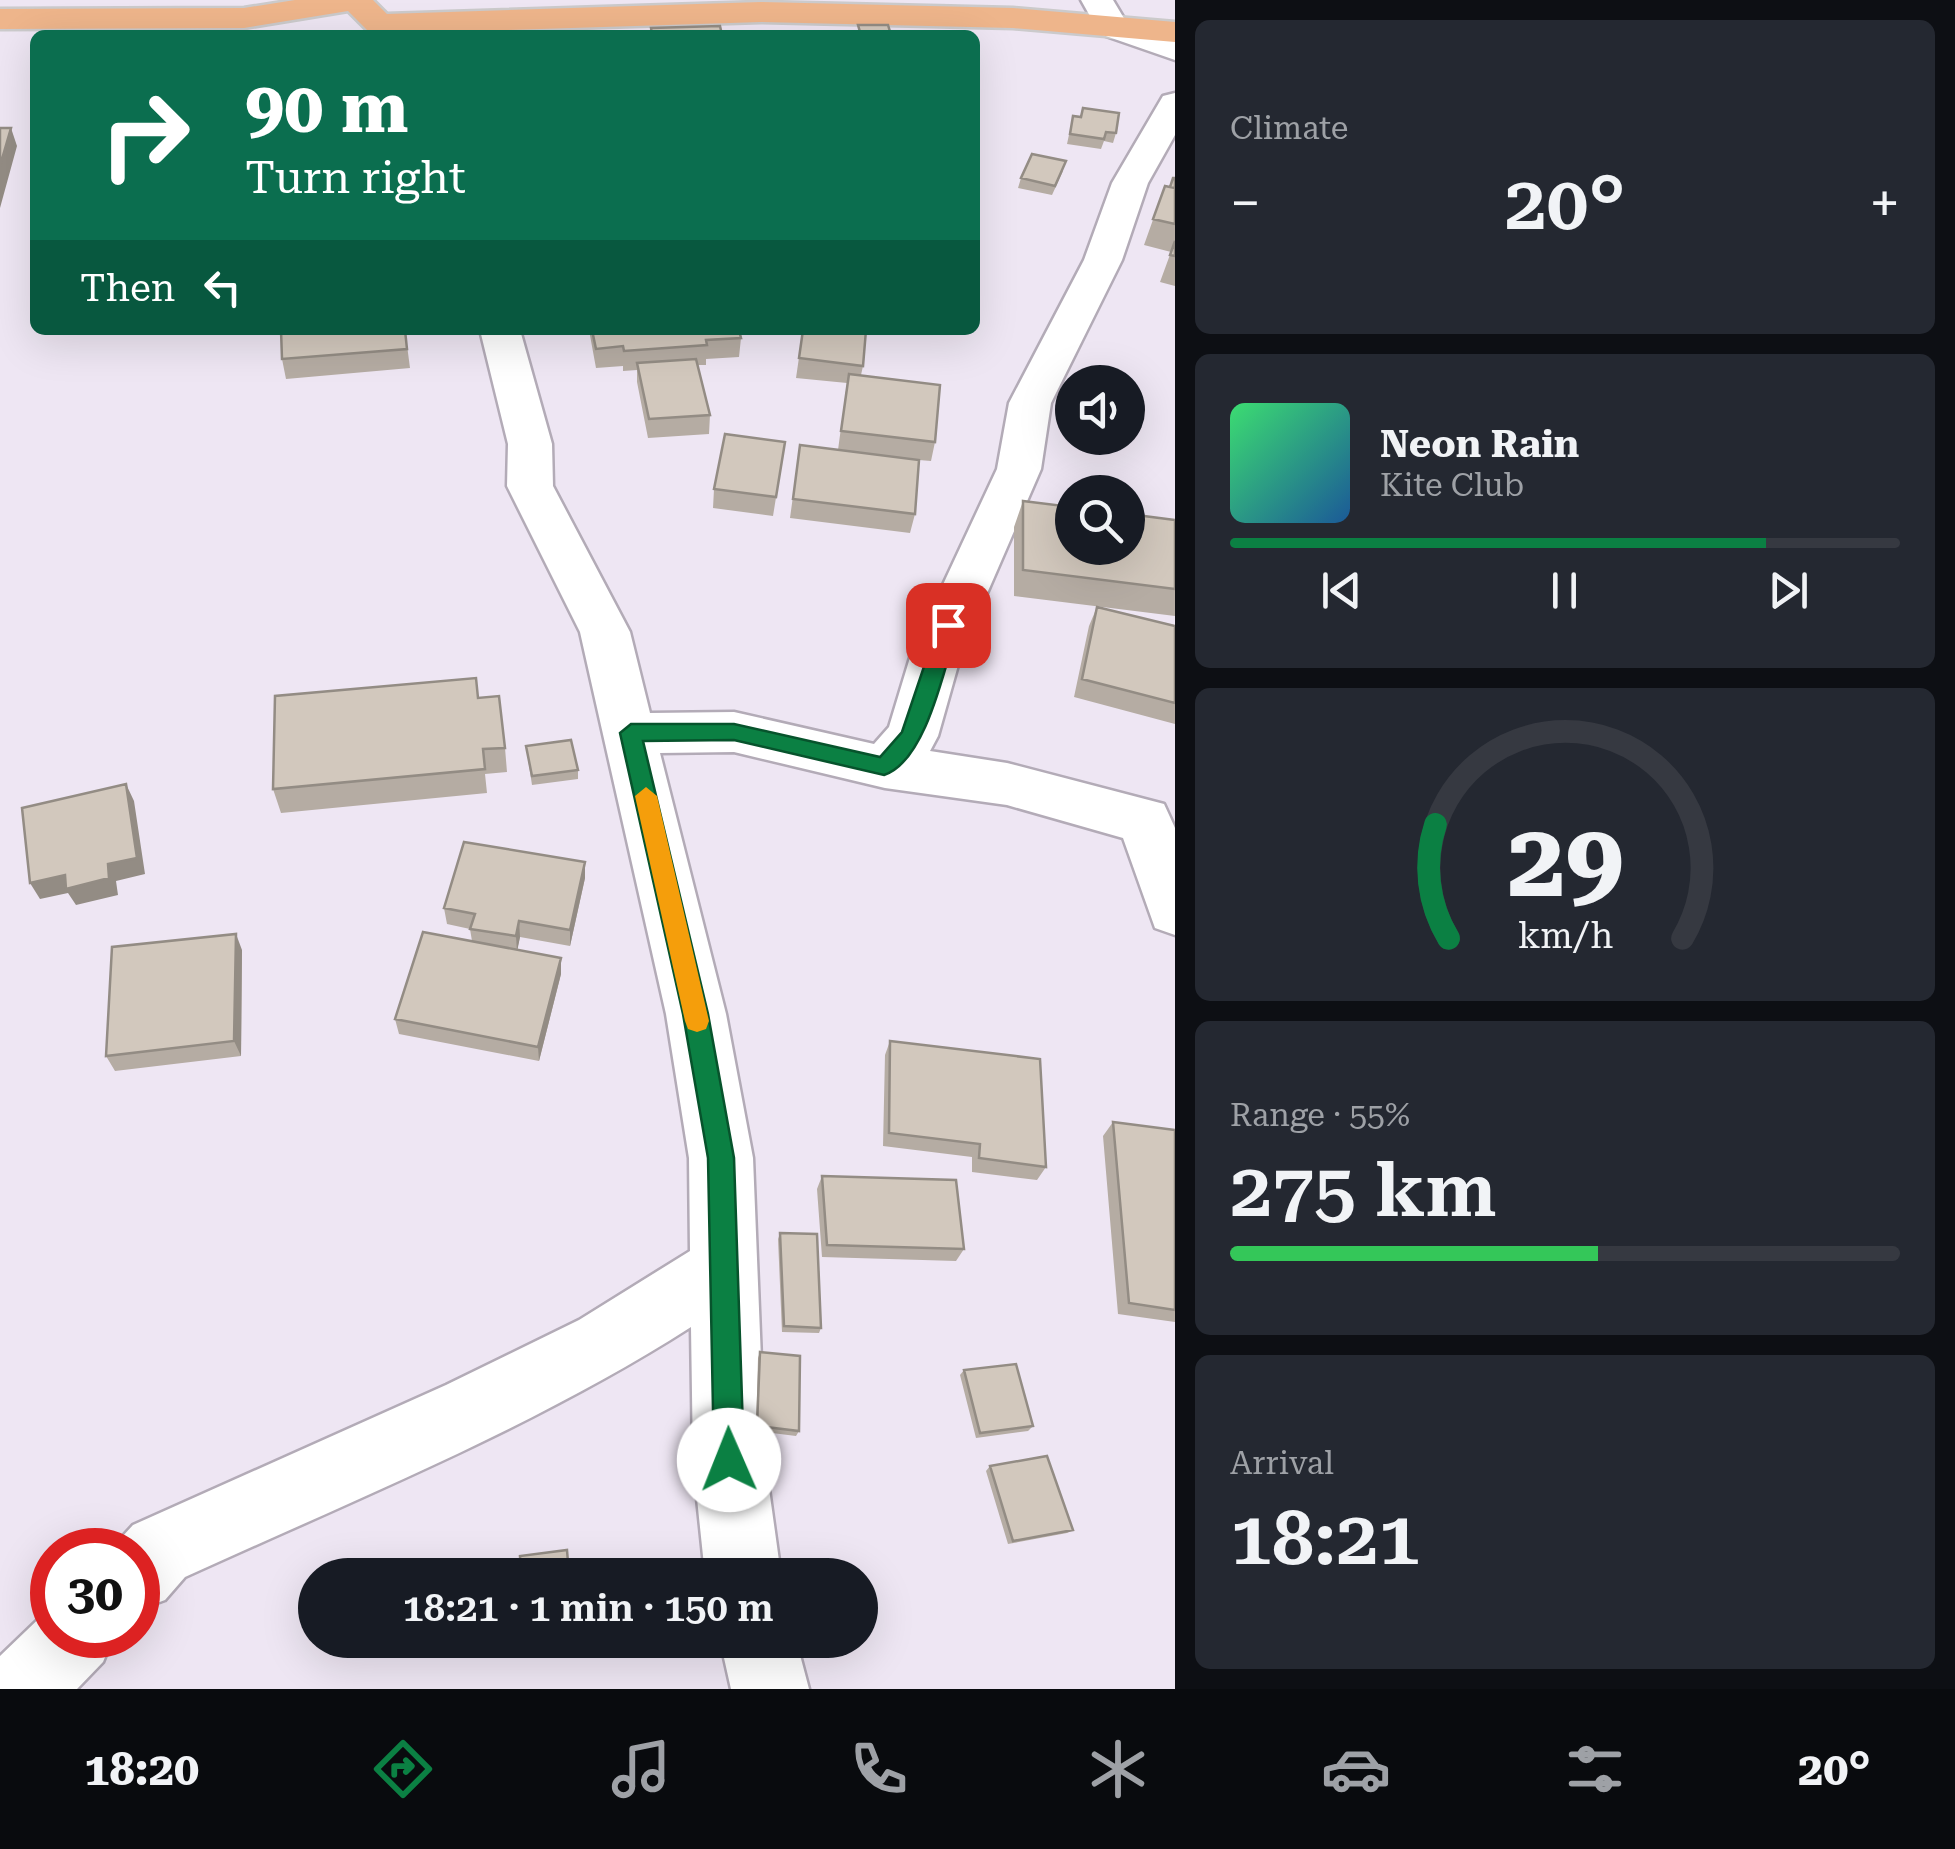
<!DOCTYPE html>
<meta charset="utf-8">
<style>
:root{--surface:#171b24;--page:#242831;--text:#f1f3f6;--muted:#9ea1a6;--line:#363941;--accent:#0b8043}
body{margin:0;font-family:"Roboto Serif",serif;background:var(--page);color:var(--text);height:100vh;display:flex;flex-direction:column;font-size:38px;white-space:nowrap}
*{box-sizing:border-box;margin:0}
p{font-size:32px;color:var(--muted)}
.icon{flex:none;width:55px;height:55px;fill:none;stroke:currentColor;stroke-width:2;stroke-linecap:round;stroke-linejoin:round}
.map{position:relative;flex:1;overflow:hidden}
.details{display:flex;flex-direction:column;gap:20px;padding:20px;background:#0d0f14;width:780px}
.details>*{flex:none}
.guide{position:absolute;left:30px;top:30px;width:950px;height:305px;border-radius:15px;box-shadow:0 10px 40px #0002;background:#0b6e4f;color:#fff;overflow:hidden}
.fabs{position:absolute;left:1055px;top:365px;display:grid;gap:20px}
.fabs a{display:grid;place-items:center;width:90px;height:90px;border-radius:50%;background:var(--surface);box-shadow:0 10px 40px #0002;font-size:50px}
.speed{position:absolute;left:30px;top:1528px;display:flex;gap:20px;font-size:50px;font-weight:700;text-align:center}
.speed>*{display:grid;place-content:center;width:130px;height:130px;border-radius:50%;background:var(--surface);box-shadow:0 10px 40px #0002;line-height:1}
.speed .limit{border:15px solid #d22;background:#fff;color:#111}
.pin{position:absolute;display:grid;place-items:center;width:85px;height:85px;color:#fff;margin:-42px;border-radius:20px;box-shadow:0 5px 15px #0006}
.me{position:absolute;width:110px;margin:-55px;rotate:359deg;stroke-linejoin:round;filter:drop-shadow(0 0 8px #0008)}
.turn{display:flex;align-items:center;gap:35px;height:210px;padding:0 50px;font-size:45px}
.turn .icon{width:130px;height:130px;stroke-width:2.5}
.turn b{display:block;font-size:70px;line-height:85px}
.then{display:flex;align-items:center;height:95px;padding:0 50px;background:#0003;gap:20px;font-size:38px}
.big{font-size:75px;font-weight:600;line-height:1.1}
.details .widget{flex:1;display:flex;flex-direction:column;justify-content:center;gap:15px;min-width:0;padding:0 35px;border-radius:15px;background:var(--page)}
.details .dial{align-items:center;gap:0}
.dial svg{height:260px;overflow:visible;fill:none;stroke:var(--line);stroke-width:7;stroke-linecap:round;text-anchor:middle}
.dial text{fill:var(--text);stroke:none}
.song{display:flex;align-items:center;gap:30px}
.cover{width:120px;height:120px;border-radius:15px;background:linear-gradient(135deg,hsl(140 70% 55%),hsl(210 70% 35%))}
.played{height:10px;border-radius:5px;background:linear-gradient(90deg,var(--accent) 80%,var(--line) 80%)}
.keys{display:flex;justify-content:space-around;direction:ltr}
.heat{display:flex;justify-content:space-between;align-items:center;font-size:55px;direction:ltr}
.charge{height:15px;border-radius:8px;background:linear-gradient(90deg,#34c759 55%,var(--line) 0)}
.trip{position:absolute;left:298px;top:1558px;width:580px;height:100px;border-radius:50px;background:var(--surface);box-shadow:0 10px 40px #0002;font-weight:600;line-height:100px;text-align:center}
.tabs{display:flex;height:160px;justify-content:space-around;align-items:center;background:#090b0e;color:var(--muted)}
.tabs .icon{width:70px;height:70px}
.tabs .selected{color:var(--accent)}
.tabs b{font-size:45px;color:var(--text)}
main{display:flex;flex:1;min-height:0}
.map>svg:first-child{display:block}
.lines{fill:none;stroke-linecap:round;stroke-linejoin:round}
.minor-casing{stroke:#b3abb7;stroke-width:5}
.major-casing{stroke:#cbcacb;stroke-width:5}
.minor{fill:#fff;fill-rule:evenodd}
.major{fill:#eeb58b;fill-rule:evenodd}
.wall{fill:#b5aca3}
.shaded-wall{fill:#938c84}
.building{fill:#d2c8bd;stroke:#938c84;stroke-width:2.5}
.route{fill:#0b8043;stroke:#07532c;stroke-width:2.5}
.slow{fill:#f59e0b}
</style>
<main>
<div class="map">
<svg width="1175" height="1689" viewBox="0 0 1175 1689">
<rect width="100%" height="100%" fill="#eee6f3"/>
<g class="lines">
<defs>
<path id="minor" d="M 1081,0 L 1113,0 L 1125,20 L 1175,36 L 1175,60 L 1100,34 Z
M 1175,93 L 1175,135 L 1148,183 L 1122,260 L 1051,403 L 1041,469 L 962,651 L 938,736 L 930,751 L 1007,763 L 1164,804 L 1175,828 L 1175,935 L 1155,928 L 1123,838 L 1007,805 L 885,788 L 734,752 L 660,753 L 726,1014 L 753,1158 L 765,1460 L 781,1575 L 705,1575 L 693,1460 L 691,1327 C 533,1428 356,1499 185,1577 L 165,1600 L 138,1610 L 138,1550 L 110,1550 L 133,1525 L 446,1385 L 579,1320 L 690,1251 L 689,1158 L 666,1014 L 580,632 L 507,486 L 508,444 L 480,330 L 520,330 L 552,444 L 553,486 L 630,632 L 650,713 L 734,712 L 874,744 L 889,727 L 912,651 L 997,469 L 1009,403 L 1084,260 L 1112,183 L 1163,96 Z
M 52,1606 L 52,1635 L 114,1635 L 103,1662 L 77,1689 L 0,1689 L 0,1656 Z
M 720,1640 L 796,1640 L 809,1689 L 731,1689 Z"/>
<path id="major" d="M 295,0 L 373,0 L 387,14 L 761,2 L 1013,8 L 1175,22 L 1175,42 L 1013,28 L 761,22 L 379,34 L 368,31 L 348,11 L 244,28 L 0,29 L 0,9 L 244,8 Z"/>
</defs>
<use href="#minor" class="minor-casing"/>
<use href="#major" class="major-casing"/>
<use href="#minor" class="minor"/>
<use href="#major" class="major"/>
</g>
<path class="wall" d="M 1083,108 L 1116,133 L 1113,143 L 1104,141 L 1101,149 L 1067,144 L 1073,116 L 1080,117 Z
M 1063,171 L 1052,195 L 1018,188 L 1021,178 Z
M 1175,178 L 1175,286 L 1160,282 L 1171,252 L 1144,245 L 1165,186 L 1170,187 Z
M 405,330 L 410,368 L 286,379 L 282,359 Z
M 589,330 L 739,330 L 741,338 L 739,357 L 706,359 L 706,365 L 698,365 L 710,415 L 709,434 L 648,438 L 637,382 L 637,370 L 623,371 L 623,366 L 596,368 Z
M 803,330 L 863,366 L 861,375 L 935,442 L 931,461 L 919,460 L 915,514 L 910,533 L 790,518 L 800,445 L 838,450 L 847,383 L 796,378 Z
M 785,442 L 773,516 L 713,508 L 714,489 Z
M 1023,501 L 1175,520 L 1175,616 L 1014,596 L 1014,527 Z
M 1097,607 L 1175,626 L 1175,724 L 1074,697 L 1089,626 Z
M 478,698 L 505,748 L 507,772 L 485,774 L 487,793 L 281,813 L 273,789 Z
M 526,746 L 578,770 L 578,779 L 532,785 Z
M 585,878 L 570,946 L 520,937 L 517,950 L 561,974 L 539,1061 L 399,1034 L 395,1019 L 472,941 L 470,929 L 447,924 L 444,908 Z
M 242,950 L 241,1056 L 115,1071 L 106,1056 Z
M 890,1041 L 1046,1167 L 1037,1180 L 972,1172 L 972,1157 L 883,1146 L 885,1055 Z
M 1113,1122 L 1175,1130 L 1175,1322 L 1118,1314 L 1103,1136 Z
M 822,1176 L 964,1249 L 956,1261 L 822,1257 L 817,1189 Z
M 780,1233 L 821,1328 L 819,1333 L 782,1332 L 778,1239 Z
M 760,1352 L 799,1431 L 796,1436 L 756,1431 L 758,1358 Z
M 964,1370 L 1033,1426 L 1028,1431 L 976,1438 L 960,1375 Z
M 990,1466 L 1073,1530 L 1067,1533 L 1008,1544 L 986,1471 Z"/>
<path class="shaded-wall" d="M 11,128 L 17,146 L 0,208 L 0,166 Z
M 126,784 L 134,801 L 145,874 L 116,881 L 118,895 L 76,905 L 68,893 L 40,899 L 30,883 L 108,864 Z
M 585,862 L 585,878 L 570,946 L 570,930 Z
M 519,921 L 520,937 L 517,952 L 516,936 Z
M 236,934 L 242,950 L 241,1056 L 234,1041 Z
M 561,958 L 561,974 L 539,1061 L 538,1047 Z"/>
<path class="building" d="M 858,25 L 888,25 L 891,35 L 837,35 L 836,32 L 860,32 Z
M 720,26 L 722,35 L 652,35 L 651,28 Z
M 1083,108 L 1119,113 L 1116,133 L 1106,132 L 1104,139 L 1070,134 L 1073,116 L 1081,117 Z
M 0,128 L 11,128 L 0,166 Z
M 1032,154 L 1066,161 L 1055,186 L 1021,178 Z
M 1173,178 L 1175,178 L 1175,188 L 1170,187 Z
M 1165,186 L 1175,188 L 1175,224 L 1153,219 Z
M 1175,241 L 1175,256 L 1170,255 Z
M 281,330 L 405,330 L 407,349 L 282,359 Z
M 592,330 L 739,330 L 741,338 L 706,340 L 707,345 L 624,351 L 623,346 L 596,349 Z
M 803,330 L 866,330 L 863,366 L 799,358 Z
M 696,359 L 710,415 L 649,419 L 637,363 Z
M 849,374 L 940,385 L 935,442 L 841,431 Z
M 725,434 L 785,442 L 776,497 L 714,489 Z
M 800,445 L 919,460 L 915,514 L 793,499 Z
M 1023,501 L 1072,507 L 1072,548 L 1128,548 L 1128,514 L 1175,520 L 1175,589 L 1023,570 Z
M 1097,607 L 1175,626 L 1175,703 L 1082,679 Z
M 476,678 L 478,698 L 499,696 L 505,748 L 483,749 L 485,769 L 273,789 L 275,696 Z
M 571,740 L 578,770 L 532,776 L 526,746 Z
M 126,784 L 137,858 L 108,864 L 109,878 L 66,889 L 65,875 L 30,883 L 22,808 Z
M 464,842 L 585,862 L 570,930 L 519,921 L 516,936 L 470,929 L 475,914 L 444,908 Z
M 423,932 L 561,958 L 538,1047 L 395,1019 Z
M 236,934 L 234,1041 L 106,1056 L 112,947 Z
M 890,1041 L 1040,1059 L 1046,1167 L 979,1158 L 980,1144 L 889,1133 Z
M 1113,1122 L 1175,1130 L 1175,1310 L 1129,1303 Z
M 822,1176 L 956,1180 L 964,1249 L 827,1245 Z
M 780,1233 L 817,1234 L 821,1328 L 784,1326 Z
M 760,1352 L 800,1356 L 799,1431 L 757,1426 Z
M 1016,1364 L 1033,1426 L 980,1433 L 964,1370 Z
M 1047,1456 L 1073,1530 L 1013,1541 L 990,1466 Z
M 567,1550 L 569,1575 L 521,1575 L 520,1556 Z"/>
<path class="route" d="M 948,618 L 958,625 C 945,664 927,761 884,775 L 734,740 L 643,741 L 708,1014 L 734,1158 L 744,1460 L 740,1470 L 729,1474 L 719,1470 L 714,1460 L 708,1158 L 683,1014 L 620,733 L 631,724 L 734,724 L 880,757 L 902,732 L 938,625 Z"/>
<path class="slow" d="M 646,787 L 657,796 L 709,1021 L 706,1029 L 697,1032 L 688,1029 L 685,1021 L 635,796 Z"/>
</svg>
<div class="fabs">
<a><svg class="icon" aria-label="sound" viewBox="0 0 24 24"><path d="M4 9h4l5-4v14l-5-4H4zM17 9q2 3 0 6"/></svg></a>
<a><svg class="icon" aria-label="search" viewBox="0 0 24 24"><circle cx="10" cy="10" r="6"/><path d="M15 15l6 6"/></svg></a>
</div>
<div class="speed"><div class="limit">30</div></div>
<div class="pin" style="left:948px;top:625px;background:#d93025"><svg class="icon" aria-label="arrive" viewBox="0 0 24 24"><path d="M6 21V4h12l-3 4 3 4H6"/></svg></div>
<svg class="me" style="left:729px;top:1460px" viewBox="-20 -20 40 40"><circle r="19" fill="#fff"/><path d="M0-13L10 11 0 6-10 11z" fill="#0b8043"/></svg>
<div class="trip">18:21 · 1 min · 150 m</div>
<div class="guide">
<div class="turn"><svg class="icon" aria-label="right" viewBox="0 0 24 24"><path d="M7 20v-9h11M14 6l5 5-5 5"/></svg><div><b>90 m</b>Turn right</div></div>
<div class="then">Then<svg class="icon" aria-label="left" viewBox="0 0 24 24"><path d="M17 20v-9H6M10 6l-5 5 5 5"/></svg></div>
</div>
</div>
<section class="details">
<div class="widget"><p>Climate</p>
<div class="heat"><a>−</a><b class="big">20°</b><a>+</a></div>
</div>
<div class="widget">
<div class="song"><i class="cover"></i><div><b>Neon Rain</b><p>Kite Club</p></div></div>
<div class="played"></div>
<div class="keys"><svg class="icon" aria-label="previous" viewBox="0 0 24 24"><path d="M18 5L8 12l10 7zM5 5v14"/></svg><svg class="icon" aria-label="pause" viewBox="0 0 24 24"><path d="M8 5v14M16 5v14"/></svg><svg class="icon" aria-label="next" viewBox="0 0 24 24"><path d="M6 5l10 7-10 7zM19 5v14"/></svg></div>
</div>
<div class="widget dial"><svg viewBox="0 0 100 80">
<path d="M14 69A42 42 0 1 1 86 69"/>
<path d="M14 69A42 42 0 0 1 10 34" stroke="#0b8043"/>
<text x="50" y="56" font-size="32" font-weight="700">29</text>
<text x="50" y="72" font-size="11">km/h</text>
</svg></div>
<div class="widget"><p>Range · 55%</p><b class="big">275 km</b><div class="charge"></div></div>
<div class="widget"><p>Arrival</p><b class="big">18:21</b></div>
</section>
</main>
<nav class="tabs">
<b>18:20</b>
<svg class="icon selected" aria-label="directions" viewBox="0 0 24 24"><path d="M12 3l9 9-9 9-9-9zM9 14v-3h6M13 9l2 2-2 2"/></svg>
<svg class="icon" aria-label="music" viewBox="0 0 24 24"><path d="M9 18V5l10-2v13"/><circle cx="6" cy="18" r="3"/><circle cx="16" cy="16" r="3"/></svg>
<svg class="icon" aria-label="phone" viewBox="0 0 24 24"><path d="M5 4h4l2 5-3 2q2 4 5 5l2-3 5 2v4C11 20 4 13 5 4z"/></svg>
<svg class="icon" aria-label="climate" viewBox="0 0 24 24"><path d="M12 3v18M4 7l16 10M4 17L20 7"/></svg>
<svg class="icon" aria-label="car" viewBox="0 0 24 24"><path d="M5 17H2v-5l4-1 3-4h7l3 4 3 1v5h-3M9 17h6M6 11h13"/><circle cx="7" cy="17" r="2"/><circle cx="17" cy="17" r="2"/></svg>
<svg class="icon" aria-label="filters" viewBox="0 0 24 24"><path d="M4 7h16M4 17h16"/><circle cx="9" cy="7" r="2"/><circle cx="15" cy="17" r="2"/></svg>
<b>20°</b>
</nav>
